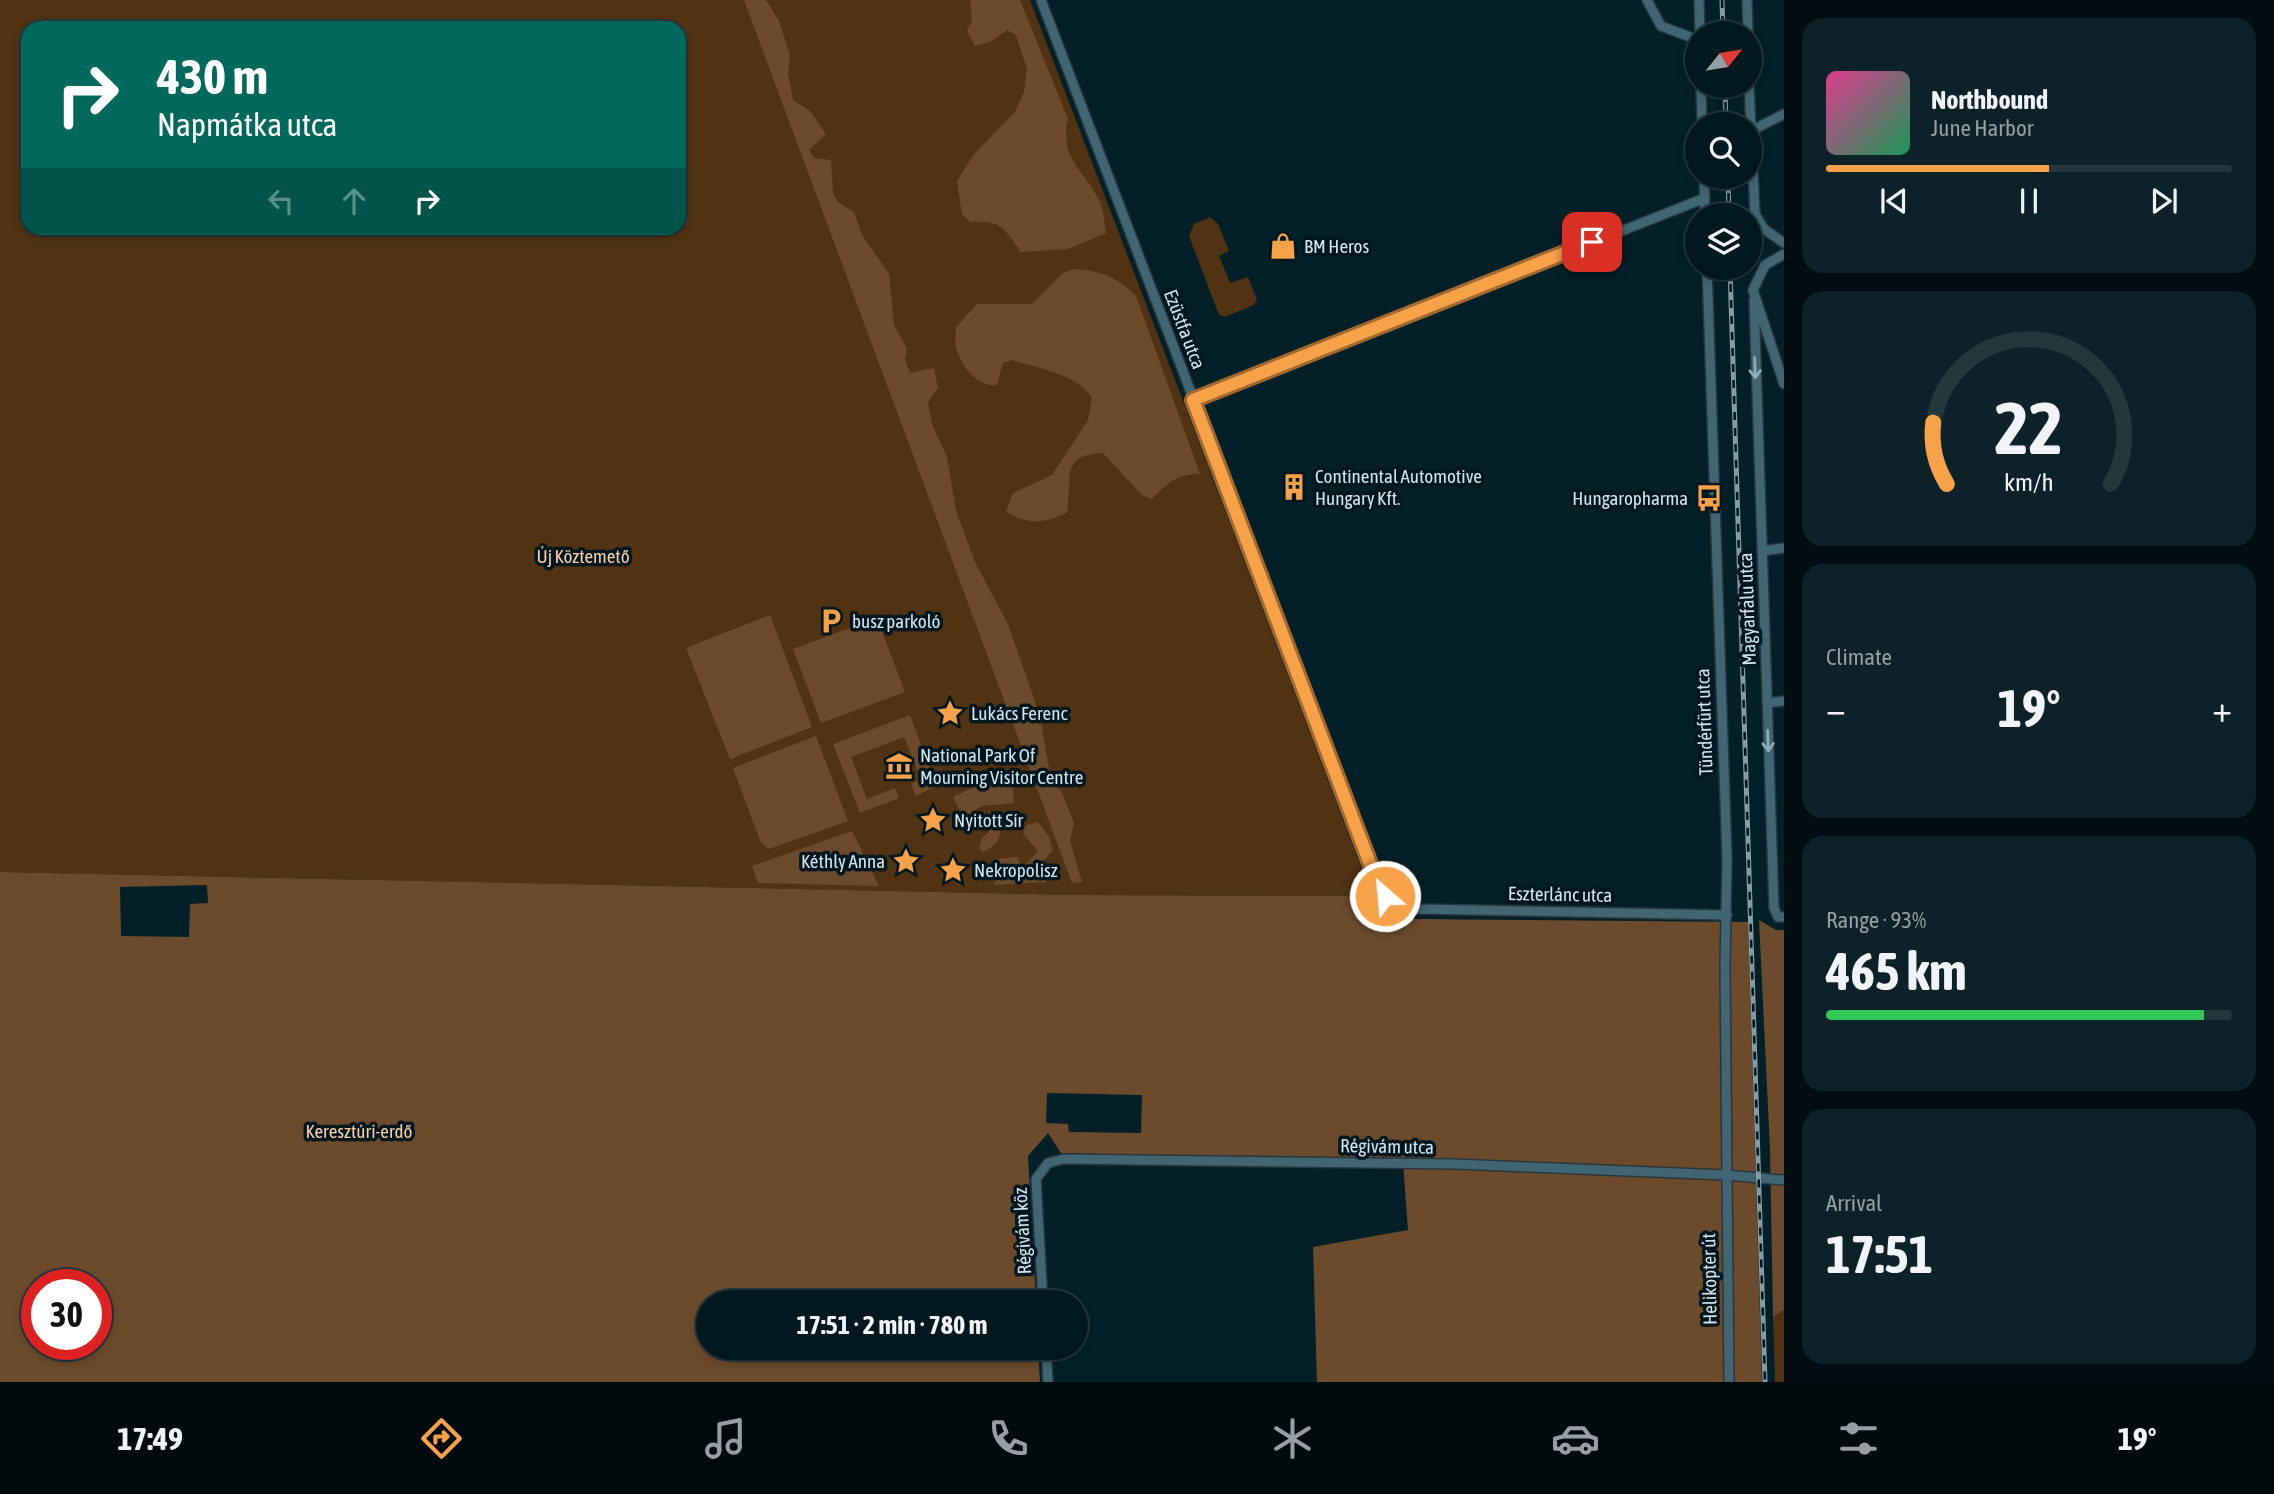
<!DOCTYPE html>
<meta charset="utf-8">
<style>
:root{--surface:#02181f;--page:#0c2128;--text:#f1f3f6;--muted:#96a0a4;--line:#23373d;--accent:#f7a149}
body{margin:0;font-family:"Asap Condensed",sans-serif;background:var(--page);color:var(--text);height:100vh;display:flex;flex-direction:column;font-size:26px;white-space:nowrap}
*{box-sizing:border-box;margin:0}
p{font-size:23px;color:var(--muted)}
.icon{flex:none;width:38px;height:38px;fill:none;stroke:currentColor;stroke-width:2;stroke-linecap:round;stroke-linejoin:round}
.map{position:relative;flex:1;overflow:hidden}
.details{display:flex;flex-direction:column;gap:18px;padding:18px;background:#010d11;width:490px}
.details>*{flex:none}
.hud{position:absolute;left:21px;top:21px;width:665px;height:214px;border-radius:21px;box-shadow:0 4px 10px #0003,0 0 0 2px var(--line);background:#00695c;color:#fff;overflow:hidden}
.needle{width:46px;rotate:60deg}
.fabs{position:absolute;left:1685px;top:21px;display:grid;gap:14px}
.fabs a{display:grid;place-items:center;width:77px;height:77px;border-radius:50%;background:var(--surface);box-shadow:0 4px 10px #0003,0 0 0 2px var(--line);font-size:35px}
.speed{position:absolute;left:21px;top:1269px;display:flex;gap:14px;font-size:35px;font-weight:700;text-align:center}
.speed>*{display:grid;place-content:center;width:91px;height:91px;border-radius:50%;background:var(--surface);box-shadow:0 4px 10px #0003,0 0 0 2px var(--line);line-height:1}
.speed .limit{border:10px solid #d22;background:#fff;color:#111}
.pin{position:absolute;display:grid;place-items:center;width:60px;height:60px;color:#fff;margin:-30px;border-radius:14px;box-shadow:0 4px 10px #0006}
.me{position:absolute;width:77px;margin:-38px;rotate:333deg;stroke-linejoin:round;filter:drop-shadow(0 0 5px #0008)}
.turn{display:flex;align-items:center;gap:24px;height:147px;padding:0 21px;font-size:32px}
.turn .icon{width:91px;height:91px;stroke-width:2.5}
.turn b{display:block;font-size:49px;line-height:60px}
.lanes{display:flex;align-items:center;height:66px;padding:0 21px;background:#0003;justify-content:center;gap:35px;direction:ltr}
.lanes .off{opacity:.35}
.big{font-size:52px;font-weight:700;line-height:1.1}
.details .widget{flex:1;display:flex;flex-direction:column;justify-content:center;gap:10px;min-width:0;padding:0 24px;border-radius:21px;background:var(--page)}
.details .dial{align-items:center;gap:0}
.dial svg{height:182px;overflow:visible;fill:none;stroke:var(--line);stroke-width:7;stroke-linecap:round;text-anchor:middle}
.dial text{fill:var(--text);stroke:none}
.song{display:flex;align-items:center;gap:21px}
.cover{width:84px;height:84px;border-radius:10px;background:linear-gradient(135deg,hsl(330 70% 55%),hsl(150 70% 35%))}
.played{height:7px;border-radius:4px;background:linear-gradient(90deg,var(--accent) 55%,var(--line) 55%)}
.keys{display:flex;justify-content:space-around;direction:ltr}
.heat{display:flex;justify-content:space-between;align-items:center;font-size:38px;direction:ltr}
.charge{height:10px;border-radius:5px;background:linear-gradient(90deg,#34c759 93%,var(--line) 0)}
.trip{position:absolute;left:696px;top:1290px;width:392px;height:70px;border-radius:35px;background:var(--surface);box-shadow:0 4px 10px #0003,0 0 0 2px var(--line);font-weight:700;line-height:70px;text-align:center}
.menu{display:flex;height:112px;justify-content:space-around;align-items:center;background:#010a0c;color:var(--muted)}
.menu .icon{width:49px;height:49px}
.menu .on{color:var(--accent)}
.menu b{font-size:32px;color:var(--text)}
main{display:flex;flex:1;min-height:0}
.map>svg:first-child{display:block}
.green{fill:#513313;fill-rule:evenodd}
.forest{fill:#6c4b2c;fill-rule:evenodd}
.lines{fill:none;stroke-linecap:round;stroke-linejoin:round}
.minor-casing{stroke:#2a353b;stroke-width:12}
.minor{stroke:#406673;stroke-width:9}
.rail-casing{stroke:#849ba3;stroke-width:5}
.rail{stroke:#00171f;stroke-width:2.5;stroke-dasharray:8;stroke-linecap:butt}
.oneway{stroke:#90acb6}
.route-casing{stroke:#a1692f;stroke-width:18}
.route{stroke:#f7a149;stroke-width:12}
.labels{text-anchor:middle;stroke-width:7;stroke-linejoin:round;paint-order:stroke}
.poi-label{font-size:19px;fill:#d2e6ed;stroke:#00171f;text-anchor:start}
.street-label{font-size:19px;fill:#d2e6ed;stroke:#00171f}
.park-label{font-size:19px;fill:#fdcfa6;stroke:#00171f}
</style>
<main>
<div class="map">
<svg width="1784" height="1382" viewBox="0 0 1784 1382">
<rect width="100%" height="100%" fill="#032029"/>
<path class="green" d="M 0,0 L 1030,0 L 1372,896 L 1080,895 L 0,872 ZM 28,28 L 679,28 L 679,228 L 28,228 Z
M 1210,217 L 1218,224 L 1229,251 L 1219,256 L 1230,283 L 1248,277 L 1257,299 L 1254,305 L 1225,317 L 1219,315 L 1189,236 L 1194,224 Z
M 1784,1310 L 1784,1382 L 1775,1382 L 1773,1317 Z"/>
<path class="forest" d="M 744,0 L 766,0 L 779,21 L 790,56 L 788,73 L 793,100 L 811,112 L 826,134 L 809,150 L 814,158 L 831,160 L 833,193 L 838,202 L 854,212 L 862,235 L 889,274 L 894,325 L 907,349 L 905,360 L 910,373 L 934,368 L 938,388 L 928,402 L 932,424 L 947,457 L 956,511 L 975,562 L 1008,624 L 1040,716 L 1051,780 L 1061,791 L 1074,823 L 1070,841 L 1082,882 L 1072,883 Z
M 970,0 L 1020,0 L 1068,119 C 1059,159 1083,168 1099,200 C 1104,209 1104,222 1106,233 L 1068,249 L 1021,252 C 1003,227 1002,220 970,222 L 962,214 L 957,181 L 974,154 L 1015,112 L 1024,92 L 1027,69 L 1016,35 L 1007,30 L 990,42 L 975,46 L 967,30 L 972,21 Z
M 1073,269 C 1100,270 1117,277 1136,296 L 1200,474 C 1176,474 1168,483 1152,499 L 1142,495 L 1103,453 C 1059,455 1073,478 1067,512 C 1045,524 1029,525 1006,512 L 1013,493 L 1052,475 L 1088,420 L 1092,398 C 1078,374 1037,368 1012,360 L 1003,363 L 997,385 C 978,387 963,368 957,351 C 954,344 956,334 956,327 L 977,304 L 1032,304 L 1063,273 Z
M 770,615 L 812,727 L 730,759 L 686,648 Z
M 877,618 L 905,692 L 821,723 L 793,649 Z
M 910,715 L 933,777 L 932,788 L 916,796 L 911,783 L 921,779 L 904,737 L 851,757 L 867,799 L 895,788 L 899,798 L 860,813 L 833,744 Z
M 816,736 L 848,821 L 769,849 L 761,843 L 733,768 Z
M 986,781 L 1013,788 L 1014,803 L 981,806 L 972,813 L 971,823 L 966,824 L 953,797 Z
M 990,811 L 999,816 C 1002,835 1001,844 983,852 L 979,848 L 982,838 L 989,832 L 985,818 Z
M 1038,822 L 1049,837 L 1053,850 L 1045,859 L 1046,882 L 994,885 L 999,859 L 1017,857 L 1023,867 L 1038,851 L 1023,834 L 1026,825 Z
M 852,831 L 879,886 L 758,883 L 752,866 Z
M 0,872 L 1080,895 L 1372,896 L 1384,909 L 1412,919 L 1748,922 L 1762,1382 L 1317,1382 L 1313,1247 L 1408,1230 L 1403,1162 L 1061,1153 L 1048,1133 L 1028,1156 L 1036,1302 L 709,1302 L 709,1348 L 1038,1348 L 1040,1382 L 0,1382 ZM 207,885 L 208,903 L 190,904 L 189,937 L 121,936 L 120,887 ZM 1047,1093 L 1142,1095 L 1141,1133 L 1069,1132 L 1068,1124 L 1046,1123 ZM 37,1284 L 96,1284 L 96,1344 L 37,1344 Z
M 1759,920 L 1776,930 L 1784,930 L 1784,1310 L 1773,1317 L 1770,1149 Z"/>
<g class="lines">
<defs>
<path id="minor" d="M 1041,0 L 1382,892 L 1393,902 L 1416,909 L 1727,915
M 1647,0 L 1661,26 L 1698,40
M 1699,0 L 1700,33
M 1747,0 L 1748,33
M 1701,86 L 1702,124
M 1749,86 L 1755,214 L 1764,229 L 1784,243
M 1751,131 L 1784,114
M 1704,177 L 1705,215
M 1784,254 L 1765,265 L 1753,290 L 1784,384
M 1707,268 L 1727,858 L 1725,967 L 1729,1382
M 1754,300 L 1774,908 L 1778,917 L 1784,917
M 1193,400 L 1705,198
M 1762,551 L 1784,548
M 1767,703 L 1784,701
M 1043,1302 L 1036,1179 L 1048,1163 L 1063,1159 L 1455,1164 L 1726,1175 L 1784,1180
M 1046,1348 L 1048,1382"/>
</defs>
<use href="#minor" class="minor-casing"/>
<use href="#minor" class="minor"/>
<defs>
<path id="rail" d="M 1722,0 L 1723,33
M 1725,86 L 1726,124
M 1728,177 L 1729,215
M 1730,268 L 1765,1382"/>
</defs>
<use href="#rail" class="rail-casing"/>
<use href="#rail" class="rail"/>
</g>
<defs><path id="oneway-shaft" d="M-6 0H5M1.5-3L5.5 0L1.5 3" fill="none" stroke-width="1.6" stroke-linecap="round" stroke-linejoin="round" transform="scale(1.75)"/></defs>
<g class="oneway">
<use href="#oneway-shaft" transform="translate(1755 368) rotate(88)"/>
<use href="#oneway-shaft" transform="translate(1768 741) rotate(88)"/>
</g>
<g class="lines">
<defs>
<path id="route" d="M 1385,896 L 1377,882 L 1193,400 L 1592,242"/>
</defs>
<use href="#route" class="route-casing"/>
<use href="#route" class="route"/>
</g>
<defs>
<symbol id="shop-bare" viewBox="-9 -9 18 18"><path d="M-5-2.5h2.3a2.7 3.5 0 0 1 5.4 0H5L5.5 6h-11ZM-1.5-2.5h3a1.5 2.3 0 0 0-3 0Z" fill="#f7a149" stroke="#00171f" stroke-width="2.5" paint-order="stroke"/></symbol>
<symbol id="building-bare" viewBox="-9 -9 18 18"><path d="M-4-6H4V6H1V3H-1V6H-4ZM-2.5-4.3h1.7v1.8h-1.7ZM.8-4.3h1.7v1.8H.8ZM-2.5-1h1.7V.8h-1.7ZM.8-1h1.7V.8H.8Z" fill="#f7a149" stroke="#00171f" stroke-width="2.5" paint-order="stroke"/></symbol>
<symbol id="bus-bare" viewBox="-9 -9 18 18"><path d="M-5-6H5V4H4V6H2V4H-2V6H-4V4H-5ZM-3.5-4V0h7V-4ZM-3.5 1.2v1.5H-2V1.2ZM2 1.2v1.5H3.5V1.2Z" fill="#f7a149" stroke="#00171f" stroke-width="2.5" paint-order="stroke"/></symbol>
<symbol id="parking-bare" viewBox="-9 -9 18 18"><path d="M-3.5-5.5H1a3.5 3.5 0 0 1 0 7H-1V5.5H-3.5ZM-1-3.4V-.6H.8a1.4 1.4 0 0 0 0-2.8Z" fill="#f7a149" stroke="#00171f" stroke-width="2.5" paint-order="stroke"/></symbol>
<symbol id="sight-bare" viewBox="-9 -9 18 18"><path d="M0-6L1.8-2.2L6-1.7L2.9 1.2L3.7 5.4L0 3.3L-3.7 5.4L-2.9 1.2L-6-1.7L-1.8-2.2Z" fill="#f7a149" stroke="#00171f" stroke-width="2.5" paint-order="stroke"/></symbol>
<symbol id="museum-bare" viewBox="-9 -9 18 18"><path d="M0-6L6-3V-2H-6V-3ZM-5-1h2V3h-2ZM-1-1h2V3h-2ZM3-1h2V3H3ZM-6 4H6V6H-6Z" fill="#f7a149" stroke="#00171f" stroke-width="2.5" paint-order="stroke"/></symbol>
</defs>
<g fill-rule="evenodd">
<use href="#shop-bare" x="1264" y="227" width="38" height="38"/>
<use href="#building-bare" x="1275" y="468" width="38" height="38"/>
<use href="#bus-bare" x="1690" y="479" width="38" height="38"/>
<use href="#parking-bare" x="812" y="602" width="38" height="38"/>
<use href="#sight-bare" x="931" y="694" width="38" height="38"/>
<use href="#museum-bare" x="880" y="747" width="38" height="38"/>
<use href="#sight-bare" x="914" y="801" width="38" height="38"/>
<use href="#sight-bare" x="887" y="842" width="38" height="38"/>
<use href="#sight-bare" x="934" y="851" width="38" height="38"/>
</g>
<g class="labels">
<g class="poi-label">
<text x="1304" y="253">BM Heros</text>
<text x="1315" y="483">Continental Automotive<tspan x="1315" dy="22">Hungary Kft.</tspan></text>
<text x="1688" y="505" text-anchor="end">Hungaropharma</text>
<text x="852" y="628">busz parkoló</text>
<text x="971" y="720">Lukács Ferenc</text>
<text x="920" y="762">National Park Of<tspan x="920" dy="22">Mourning Visitor Centre</tspan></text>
<text x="954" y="827">Nyitott Sír</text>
<text x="885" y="868" text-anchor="end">Kéthly Anna</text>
<text x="974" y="877">Nekropolisz</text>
</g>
<g class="street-label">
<text transform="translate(1185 329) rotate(69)" y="7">Ezüstfa utca</text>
<text transform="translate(1747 609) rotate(-92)" y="7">Magyarfalu utca</text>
<text transform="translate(1704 722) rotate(-92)" y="7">Tündérfürt utca</text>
<text transform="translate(1560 894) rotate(1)" y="7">Eszterlánc utca</text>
<text transform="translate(1387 1146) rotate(1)" y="7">Régivám utca</text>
<text transform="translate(1022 1231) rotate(-93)" y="7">Régivám köz</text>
<text transform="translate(1709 1279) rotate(-91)" y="7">Helikopter út</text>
</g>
<g class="park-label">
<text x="583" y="563">Új Köztemető</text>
<text x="359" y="1138">Keresztúri-erdő</text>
</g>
</g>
</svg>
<div class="fabs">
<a><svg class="needle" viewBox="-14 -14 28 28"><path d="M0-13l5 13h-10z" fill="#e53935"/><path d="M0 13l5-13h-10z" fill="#96a0a4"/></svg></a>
<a><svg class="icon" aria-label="search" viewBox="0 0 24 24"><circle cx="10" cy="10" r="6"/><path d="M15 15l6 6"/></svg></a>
<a><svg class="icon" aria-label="layers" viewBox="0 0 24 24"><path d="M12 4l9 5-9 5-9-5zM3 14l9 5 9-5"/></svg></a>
</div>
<div class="speed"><div class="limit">30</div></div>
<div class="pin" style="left:1592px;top:242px;background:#d93025"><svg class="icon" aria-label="arrive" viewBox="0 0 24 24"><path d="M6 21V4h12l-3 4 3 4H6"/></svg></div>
<svg class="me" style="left:1385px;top:896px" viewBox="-20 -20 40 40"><circle r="17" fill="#f7a149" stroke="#fff" stroke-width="3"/><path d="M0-11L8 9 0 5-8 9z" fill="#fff"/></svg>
<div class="trip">17:51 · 2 min · 780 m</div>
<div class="hud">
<div class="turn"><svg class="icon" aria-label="right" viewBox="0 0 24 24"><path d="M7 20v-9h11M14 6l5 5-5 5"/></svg><div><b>430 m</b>Napmátka utca</div></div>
<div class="lanes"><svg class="icon off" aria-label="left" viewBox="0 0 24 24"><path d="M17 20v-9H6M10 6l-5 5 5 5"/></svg><svg class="icon off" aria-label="ahead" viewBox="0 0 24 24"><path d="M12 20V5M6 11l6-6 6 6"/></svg><svg class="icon" aria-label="right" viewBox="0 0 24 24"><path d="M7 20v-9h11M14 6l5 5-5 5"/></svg></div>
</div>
</div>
<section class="details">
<div class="widget">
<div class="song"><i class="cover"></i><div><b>Northbound</b><p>June Harbor</p></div></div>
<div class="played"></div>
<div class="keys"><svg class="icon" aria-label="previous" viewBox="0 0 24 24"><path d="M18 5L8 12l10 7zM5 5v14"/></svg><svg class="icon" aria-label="pause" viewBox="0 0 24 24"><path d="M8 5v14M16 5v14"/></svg><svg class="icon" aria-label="next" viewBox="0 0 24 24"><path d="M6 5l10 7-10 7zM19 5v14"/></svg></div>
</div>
<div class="widget dial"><svg viewBox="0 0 100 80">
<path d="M14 69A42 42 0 1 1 86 69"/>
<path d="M14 69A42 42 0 0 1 8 42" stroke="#f7a149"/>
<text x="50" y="56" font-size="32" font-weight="700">22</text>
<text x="50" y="72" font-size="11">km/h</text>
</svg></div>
<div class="widget"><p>Climate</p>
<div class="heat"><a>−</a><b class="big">19°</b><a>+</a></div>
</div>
<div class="widget"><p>Range · 93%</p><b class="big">465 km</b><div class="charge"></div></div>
<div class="widget"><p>Arrival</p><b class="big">17:51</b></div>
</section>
</main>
<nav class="menu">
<b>17:49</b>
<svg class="icon on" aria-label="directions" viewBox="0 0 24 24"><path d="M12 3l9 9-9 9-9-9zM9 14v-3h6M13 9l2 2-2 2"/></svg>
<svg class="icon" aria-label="music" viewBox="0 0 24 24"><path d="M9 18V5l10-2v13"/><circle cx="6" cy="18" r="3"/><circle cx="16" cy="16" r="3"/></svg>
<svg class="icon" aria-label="phone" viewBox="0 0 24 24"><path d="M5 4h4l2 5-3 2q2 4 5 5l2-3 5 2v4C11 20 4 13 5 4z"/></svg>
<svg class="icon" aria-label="climate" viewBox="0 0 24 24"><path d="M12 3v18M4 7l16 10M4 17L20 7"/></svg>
<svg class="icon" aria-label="car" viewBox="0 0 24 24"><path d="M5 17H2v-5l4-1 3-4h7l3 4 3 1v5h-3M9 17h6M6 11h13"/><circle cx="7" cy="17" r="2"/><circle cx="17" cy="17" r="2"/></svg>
<svg class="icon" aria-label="filters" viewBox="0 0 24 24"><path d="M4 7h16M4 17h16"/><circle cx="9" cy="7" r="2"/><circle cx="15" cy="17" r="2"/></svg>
<b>19°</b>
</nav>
